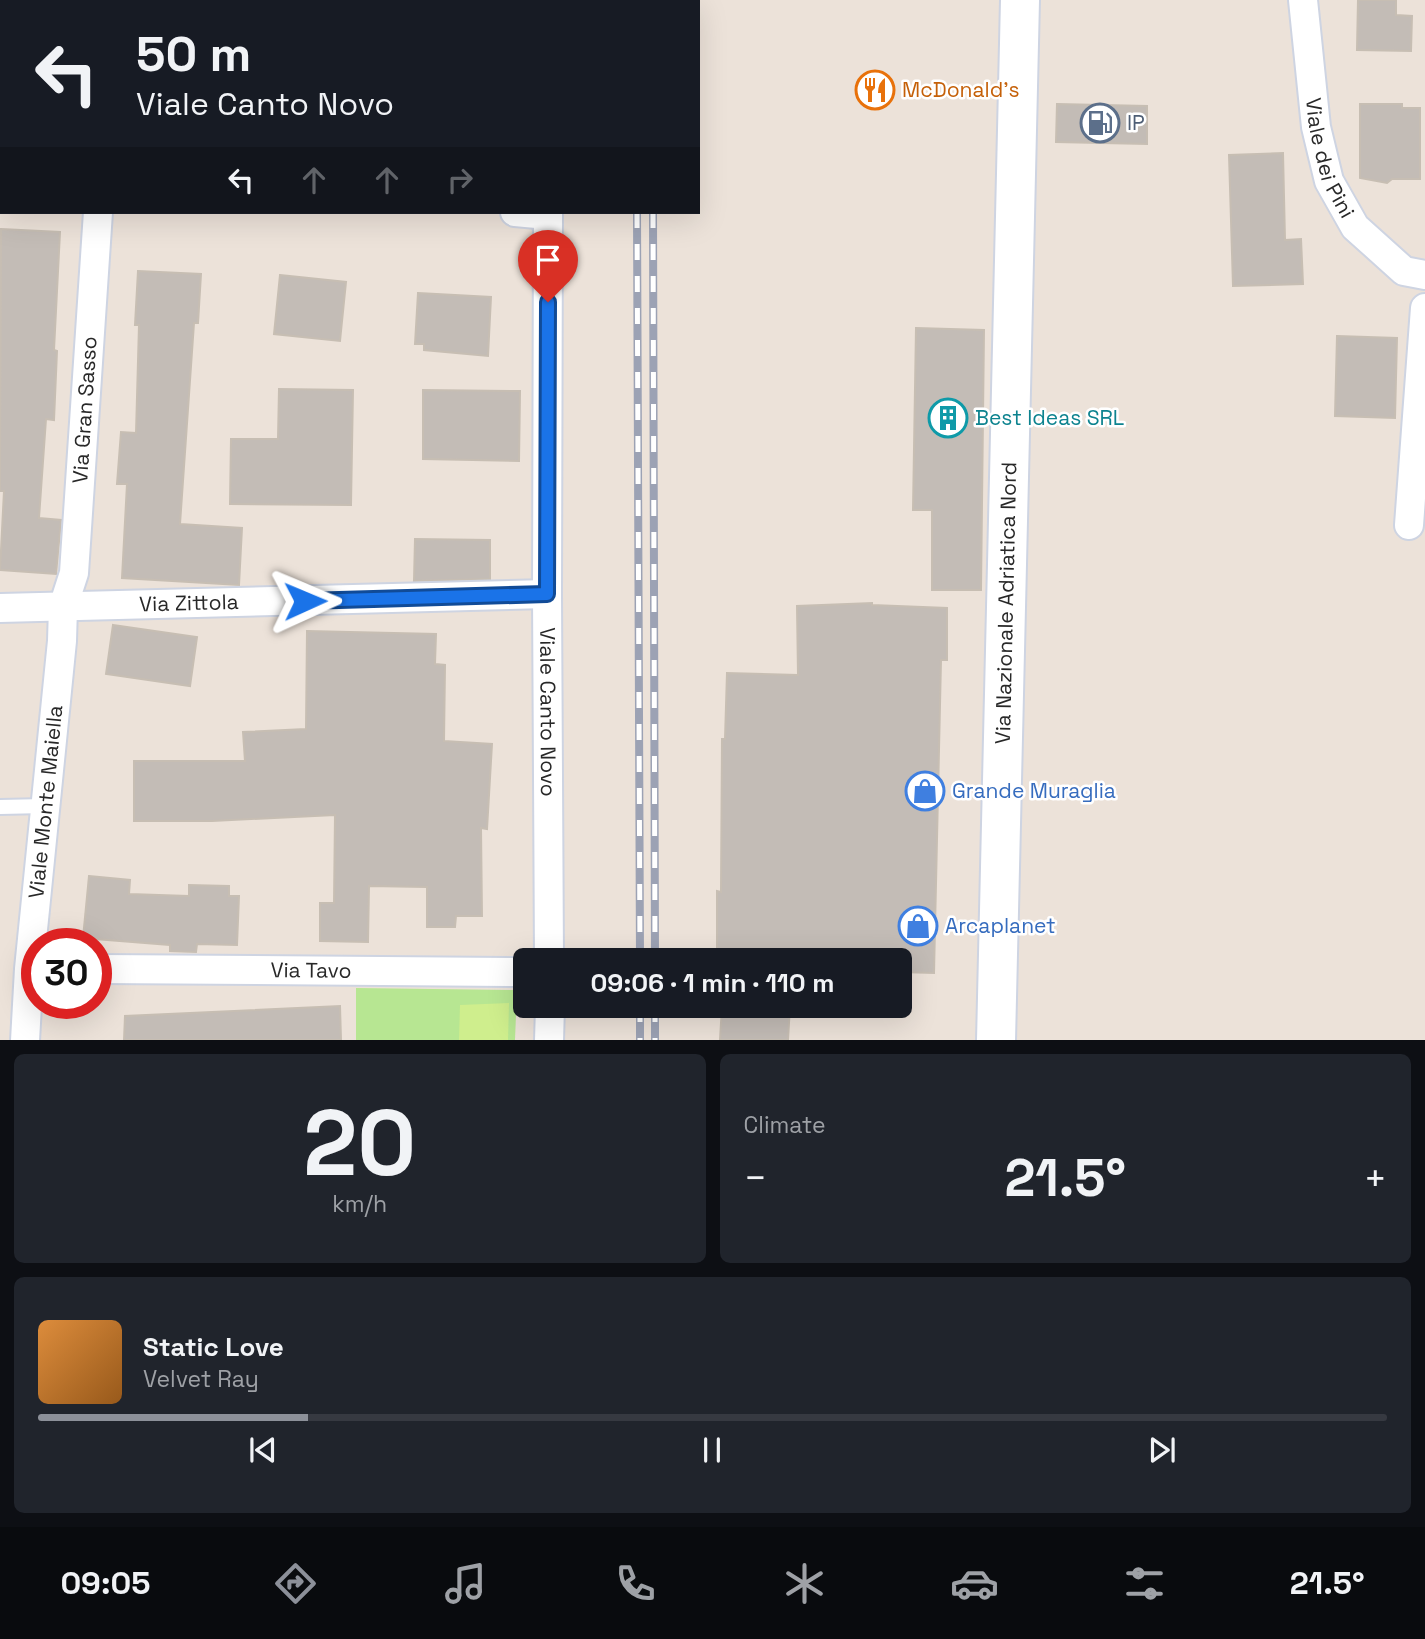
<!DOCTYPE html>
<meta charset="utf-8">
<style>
:root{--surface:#171b24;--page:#20242c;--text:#f1f3f6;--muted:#9ea1a6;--line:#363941;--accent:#8c9099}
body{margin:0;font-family:"Space Grotesk",sans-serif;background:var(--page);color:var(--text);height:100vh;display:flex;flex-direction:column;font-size:26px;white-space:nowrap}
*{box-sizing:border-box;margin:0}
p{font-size:23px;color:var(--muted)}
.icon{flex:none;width:38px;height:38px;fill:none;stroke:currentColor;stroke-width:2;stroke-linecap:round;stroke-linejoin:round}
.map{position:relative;height:1040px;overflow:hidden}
.sheet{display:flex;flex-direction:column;gap:14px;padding:14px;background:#0d0f14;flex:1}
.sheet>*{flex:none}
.guide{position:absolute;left:0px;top:0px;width:700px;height:214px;box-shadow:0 7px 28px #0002;background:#171b24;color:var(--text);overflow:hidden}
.speed{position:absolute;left:21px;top:928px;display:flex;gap:14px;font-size:35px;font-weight:700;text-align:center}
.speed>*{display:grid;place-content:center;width:91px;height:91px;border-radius:50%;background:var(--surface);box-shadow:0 7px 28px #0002;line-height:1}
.speed .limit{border:10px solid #d22;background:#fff;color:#111}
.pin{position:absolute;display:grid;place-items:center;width:60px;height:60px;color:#fff;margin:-72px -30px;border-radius:50% 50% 50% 0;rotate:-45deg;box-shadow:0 0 7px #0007}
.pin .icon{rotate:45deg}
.me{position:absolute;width:77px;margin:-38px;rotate:89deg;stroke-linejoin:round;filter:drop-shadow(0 0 5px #0008)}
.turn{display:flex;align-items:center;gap:24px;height:147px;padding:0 21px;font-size:32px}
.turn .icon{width:91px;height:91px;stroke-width:2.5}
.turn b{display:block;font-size:49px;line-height:60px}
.lanes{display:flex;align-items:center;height:66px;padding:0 21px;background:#0003;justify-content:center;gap:35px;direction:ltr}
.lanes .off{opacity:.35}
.big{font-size:52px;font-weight:800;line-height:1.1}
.sheet .card{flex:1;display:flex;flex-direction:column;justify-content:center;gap:10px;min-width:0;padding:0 24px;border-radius:10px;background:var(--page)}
.sheet .dial{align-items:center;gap:0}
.dial b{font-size:91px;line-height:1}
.song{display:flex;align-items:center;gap:21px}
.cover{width:84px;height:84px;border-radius:10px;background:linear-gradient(135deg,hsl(30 70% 55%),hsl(30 70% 35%))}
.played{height:7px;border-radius:4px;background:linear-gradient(90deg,var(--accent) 20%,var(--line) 20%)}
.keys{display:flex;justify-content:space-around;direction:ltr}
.heat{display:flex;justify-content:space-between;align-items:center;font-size:38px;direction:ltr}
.sheet .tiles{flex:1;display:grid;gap:14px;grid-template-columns:1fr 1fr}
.card:last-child{grid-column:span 2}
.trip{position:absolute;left:513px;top:948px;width:399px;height:70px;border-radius:10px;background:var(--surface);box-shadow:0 7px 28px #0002;font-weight:800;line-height:70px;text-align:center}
.tab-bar{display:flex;height:112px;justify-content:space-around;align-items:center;background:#090b0e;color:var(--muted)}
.tab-bar .icon{width:49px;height:49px}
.tab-bar .current{color:var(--accent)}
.tab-bar b{font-size:32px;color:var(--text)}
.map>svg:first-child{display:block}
.green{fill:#b7e692}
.pitch{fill:#cfee8d}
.building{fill:#c3bcb6;stroke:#c7beb3;stroke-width:2}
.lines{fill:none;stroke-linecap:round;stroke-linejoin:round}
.lane-casing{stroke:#ced4e2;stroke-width:18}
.street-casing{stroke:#ced4e2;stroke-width:32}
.secondary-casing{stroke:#ced4e2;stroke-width:42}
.lane{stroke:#fff;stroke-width:14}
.street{stroke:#fff;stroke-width:28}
.secondary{stroke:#fff;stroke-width:38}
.rail-casing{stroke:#9ca2b4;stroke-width:8}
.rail{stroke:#fff;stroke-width:5;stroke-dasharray:16;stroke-linecap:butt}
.route-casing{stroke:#114b97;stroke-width:18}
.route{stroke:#1a73e8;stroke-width:12}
.labels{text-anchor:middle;stroke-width:5;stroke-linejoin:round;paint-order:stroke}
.food-label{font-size:21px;fill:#c56008;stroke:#fff;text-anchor:start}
.service-label{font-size:21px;fill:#4e5e75;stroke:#fff;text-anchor:start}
.street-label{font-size:21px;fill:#282828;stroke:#fff}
.culture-label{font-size:21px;fill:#0d838f;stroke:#fff;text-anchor:start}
.shop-label{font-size:21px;fill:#366cbe;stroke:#fff;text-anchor:start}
</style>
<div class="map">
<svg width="1425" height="1041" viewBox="0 0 1425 1041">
<rect width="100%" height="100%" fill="#ece2d9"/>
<path class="green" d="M 356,988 L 517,990 L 515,1040 L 356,1041 Z"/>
<path class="pitch" d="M 509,1003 L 508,1040 L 459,1040 L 460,1005 Z"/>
<path class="building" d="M 1358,0 L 1396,0 L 1396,15 L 1412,16 L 1411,51 L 1357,50 Z
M 1057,104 L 1147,106 L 1147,144 L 1056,142 Z
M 1360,104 L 1402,104 L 1402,108 L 1420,108 L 1420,179 L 1392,179 L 1387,183 L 1360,178 Z
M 1283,153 L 1285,240 L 1301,239 L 1303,284 L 1233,286 L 1229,155 Z
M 1,229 L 60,232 L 54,350 L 57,351 L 54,420 L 46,419 L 39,518 L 61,520 L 56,574 L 0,570 L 4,491 L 0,491 Z
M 138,271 L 201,274 L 198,323 L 194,323 L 180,524 L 242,528 L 239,585 L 122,578 L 127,484 L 117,484 L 121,432 L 136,433 L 139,325 L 135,325 Z
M 280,275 L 346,282 L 340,341 L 274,334 Z
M 418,293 L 491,297 L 488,356 L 424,350 L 424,344 L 415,344 Z
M 916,328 L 984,330 L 981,590 L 932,590 L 932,510 L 913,510 Z
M 1337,336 L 1397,338 L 1395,418 L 1335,416 Z
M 279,389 L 353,390 L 351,505 L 230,504 L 231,439 L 278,439 Z
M 423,390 L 520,391 L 519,461 L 423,459 Z
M 415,539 L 490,540 L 490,579 L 414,581 Z
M 872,603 L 872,605 L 947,608 L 947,660 L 941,660 L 934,973 L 900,972 L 900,961 L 717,961 L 717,891 L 721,892 L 722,739 L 725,739 L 727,673 L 798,675 L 797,606 Z
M 113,625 L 197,637 L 190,686 L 106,674 Z
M 307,631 L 436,634 L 435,664 L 445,665 L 444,741 L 492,744 L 487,829 L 481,828 L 482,916 L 456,916 L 455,927 L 427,927 L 427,887 L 369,886 L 368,942 L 320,941 L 320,903 L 334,903 L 335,815 L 212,821 L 134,821 L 134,761 L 245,761 L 243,732 L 306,729 Z
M 89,876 L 130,880 L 129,894 L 189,896 L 189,885 L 229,886 L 229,896 L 239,896 L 237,945 L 197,944 L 196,952 L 170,951 L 170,945 L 83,938 Z
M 340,1006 L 341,1040 L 124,1040 L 125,1016 Z
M 722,1006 L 790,1006 L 788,1040 L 720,1040 Z"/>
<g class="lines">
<defs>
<path id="lane" d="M 0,807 L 45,806"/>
<g id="street">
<path d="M 463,0 L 492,2"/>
<path id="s1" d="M 1303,0 L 1316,127 L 1329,181 L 1355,227 L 1404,271 L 1425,275"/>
<path d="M 109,2 L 109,0"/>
<path d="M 346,2 L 346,0"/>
<path d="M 551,2 L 551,0"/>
<path d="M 515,212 L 548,215"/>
<path id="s2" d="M 548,212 L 547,594 L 549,961"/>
<path d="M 1409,525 L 1425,308"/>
<path id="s3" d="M 0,608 L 547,594"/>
<path id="s4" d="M 96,969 L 525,972"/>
<path id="s5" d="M 25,1041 L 29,969 L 62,641 L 63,607 L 74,573 L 98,212"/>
<path d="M 549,1041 L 550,1006"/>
</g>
<g id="secondary">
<path id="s6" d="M 996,1041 L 1020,0"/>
</g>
</defs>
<use href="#lane" class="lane-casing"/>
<use href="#street" class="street-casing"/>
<use href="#secondary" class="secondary-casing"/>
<use href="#lane" class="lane"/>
<use href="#street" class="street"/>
<use href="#secondary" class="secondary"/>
<defs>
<path id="rail" d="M 637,0 L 637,2
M 653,0 L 653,2
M 637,212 L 640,961
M 653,212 L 655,961
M 640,1006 L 640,1041
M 655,1006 L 655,1041"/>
</defs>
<use href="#rail" class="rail-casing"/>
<use href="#rail" class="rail"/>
</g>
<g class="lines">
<defs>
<path id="route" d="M 305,601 L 547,594 L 548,302"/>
</defs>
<use href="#route" class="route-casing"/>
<use href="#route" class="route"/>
</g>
<defs>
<symbol id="restaurant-ring" viewBox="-11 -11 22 22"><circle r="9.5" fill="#fff" stroke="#e8710a" stroke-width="1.5"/><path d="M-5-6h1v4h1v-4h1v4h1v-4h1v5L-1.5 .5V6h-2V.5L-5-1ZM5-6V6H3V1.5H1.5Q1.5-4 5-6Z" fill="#e8710a"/></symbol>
<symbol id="fuel-ring" viewBox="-11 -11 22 22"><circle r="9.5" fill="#fff" stroke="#5c6f8a" stroke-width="1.5"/><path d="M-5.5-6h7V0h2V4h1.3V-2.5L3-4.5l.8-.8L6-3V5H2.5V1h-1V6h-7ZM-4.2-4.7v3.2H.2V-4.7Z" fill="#5c6f8a"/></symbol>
<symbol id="building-ring" viewBox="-11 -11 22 22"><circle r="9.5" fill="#fff" stroke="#0f9aa8" stroke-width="1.5"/><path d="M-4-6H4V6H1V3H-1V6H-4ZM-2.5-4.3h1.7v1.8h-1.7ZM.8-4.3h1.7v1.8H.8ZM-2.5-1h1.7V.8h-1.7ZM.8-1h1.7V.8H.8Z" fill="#0f9aa8"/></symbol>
<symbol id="shop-ring" viewBox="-11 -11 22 22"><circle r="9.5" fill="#fff" stroke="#3f7fe0" stroke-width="1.5"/><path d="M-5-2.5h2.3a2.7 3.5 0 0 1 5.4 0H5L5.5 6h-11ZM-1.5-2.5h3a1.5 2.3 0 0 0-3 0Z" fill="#3f7fe0"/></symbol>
</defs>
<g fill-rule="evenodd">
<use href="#restaurant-ring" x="853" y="68" width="44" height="44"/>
<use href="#fuel-ring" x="1078" y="101" width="44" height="44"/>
<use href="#building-ring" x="926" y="396" width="44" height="44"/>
<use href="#shop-ring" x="903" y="769" width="44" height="44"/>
<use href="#shop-ring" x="896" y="904" width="44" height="44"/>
</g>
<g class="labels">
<g class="food-label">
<text x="902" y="97">McDonald's</text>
</g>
<g class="service-label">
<text x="1127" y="130">IP</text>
</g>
<g class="street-label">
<text dy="7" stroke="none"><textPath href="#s1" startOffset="161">Viale dei Pini</textPath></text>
<text dy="7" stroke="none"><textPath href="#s5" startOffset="635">Via Gran Sasso</textPath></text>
<text dy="7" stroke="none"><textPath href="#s3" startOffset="189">Via Zittola</textPath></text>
<text dy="7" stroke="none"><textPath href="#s6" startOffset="438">Via Nazionale Adriatica Nord</textPath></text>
<text dy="7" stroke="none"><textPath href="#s2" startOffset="500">Viale Canto Novo</textPath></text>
<text dy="7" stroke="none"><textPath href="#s5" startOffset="240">Viale Monte Maiella</textPath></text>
<text dy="7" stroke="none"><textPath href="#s4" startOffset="215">Via Tavo</textPath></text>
</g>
<g class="culture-label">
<text x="975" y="425">Best Ideas SRL</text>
</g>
<g class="shop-label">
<text x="952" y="798">Grande Muraglia</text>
<text x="945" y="933">Arcaplanet</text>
</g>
</g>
</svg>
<div class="speed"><div class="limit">30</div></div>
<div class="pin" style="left:548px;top:302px;background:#d93025"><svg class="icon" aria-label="arrive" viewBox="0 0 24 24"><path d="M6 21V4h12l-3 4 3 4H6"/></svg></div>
<svg class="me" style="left:305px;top:601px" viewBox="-20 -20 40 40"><path d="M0-17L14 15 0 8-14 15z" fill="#1a73e8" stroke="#fff" stroke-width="4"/></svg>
<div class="trip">09:06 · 1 min · 110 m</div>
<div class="guide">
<div class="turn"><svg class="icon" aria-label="left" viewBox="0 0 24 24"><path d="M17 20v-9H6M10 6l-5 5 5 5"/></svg><div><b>50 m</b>Viale Canto Novo</div></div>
<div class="lanes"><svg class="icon" aria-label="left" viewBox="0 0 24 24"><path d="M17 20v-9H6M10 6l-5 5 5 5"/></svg><svg class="icon off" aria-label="ahead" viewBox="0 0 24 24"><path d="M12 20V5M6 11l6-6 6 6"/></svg><svg class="icon off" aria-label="ahead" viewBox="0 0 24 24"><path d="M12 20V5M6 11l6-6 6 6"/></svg><svg class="icon off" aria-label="right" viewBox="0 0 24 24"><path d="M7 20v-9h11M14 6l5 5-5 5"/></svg></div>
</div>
</div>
<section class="sheet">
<div class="tiles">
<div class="card dial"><b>20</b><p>km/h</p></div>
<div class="card"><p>Climate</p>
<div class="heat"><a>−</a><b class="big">21.5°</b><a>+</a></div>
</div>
<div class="card">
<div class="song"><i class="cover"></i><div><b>Static Love</b><p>Velvet Ray</p></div></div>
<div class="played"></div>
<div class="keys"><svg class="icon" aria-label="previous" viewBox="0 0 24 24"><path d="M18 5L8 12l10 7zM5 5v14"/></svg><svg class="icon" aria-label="pause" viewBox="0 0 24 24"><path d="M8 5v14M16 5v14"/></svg><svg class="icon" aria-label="next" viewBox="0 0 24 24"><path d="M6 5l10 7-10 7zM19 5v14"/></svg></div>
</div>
</div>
</section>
<nav class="tab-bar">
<b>09:05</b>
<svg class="icon current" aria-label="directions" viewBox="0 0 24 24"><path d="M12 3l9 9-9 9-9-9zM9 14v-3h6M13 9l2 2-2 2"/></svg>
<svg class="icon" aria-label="music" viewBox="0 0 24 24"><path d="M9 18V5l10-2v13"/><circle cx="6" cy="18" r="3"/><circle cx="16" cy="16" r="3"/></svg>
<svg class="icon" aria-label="phone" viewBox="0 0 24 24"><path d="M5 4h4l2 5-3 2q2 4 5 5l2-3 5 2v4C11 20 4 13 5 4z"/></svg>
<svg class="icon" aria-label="climate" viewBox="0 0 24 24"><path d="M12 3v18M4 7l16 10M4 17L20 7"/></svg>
<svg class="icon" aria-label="car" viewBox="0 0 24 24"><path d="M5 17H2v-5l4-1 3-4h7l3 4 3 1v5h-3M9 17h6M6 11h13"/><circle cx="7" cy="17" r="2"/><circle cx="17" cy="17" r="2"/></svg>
<svg class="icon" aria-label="filters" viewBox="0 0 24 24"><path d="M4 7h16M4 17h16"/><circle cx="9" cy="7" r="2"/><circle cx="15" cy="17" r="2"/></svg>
<b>21.5°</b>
</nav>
